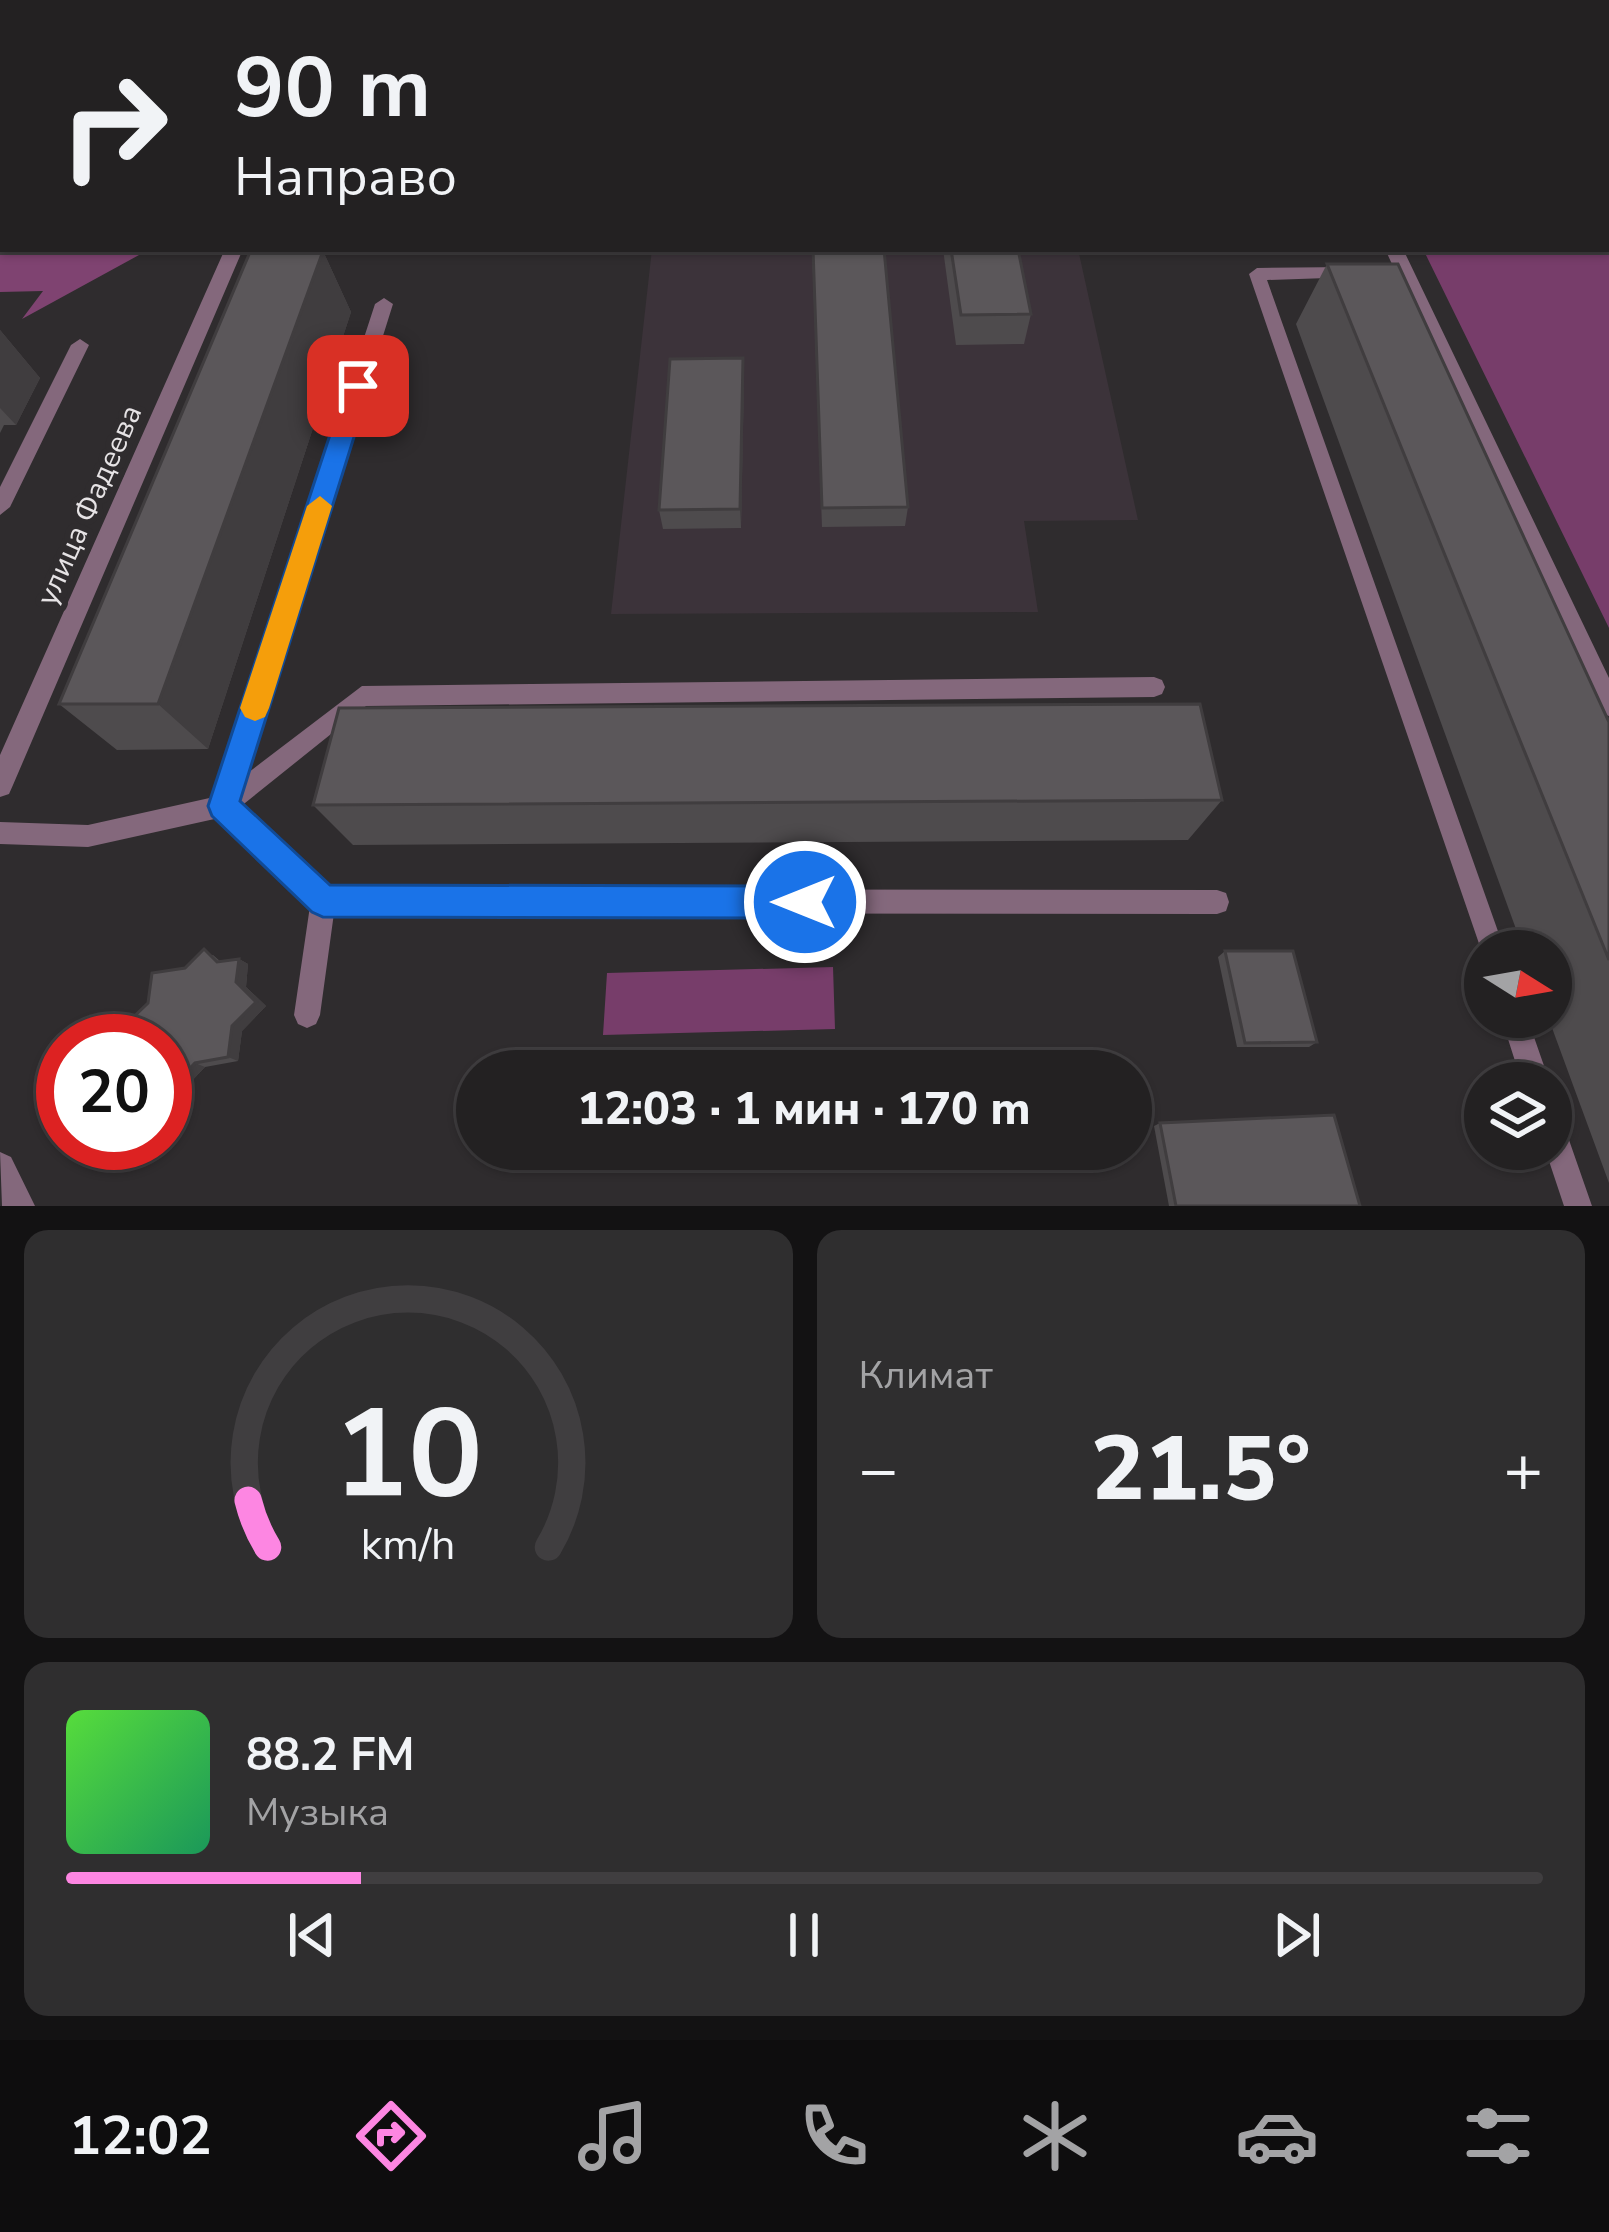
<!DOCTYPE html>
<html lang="ru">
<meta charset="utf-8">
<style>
:root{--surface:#232122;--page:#2f2e2f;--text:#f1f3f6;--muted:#a3a3a5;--line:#403e40;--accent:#fd86e2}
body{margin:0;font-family:"Nunito Sans",sans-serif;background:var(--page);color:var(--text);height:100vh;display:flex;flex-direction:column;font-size:45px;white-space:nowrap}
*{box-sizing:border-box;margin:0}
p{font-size:39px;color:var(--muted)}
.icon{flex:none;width:66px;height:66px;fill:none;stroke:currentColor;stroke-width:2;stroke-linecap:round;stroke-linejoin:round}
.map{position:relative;height:1206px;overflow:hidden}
.details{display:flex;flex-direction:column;gap:24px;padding:24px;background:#131213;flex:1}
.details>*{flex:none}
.top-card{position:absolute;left:0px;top:0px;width:1611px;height:252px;box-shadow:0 3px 9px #0004,0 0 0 3px var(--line);background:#232122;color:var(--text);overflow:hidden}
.needle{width:78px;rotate:101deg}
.tools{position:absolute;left:1464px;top:930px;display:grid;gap:24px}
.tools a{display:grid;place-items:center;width:108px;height:108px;border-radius:50%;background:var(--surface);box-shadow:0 3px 9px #0004,0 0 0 3px var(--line);font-size:60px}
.speed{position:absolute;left:36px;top:1014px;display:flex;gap:24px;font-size:60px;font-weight:700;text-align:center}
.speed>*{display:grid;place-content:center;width:156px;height:156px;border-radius:50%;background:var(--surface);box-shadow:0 3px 9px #0004,0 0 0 3px var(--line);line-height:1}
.speed .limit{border:18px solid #d22;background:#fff;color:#111}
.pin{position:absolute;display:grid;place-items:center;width:102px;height:102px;color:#fff;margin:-51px;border-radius:24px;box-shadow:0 6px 18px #0006}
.me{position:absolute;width:132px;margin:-66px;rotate:270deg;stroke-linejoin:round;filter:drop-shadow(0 0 9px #0008)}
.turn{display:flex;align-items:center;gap:42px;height:252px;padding:0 36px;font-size:54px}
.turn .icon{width:156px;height:156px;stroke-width:2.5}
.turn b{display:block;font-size:84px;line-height:102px}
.big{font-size:90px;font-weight:800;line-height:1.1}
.details .widget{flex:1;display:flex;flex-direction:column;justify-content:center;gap:18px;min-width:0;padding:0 42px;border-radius:24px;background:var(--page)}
.details .dial{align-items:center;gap:0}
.dial svg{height:312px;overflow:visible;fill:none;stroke:var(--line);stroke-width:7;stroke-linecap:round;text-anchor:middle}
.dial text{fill:var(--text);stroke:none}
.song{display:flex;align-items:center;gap:36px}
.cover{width:144px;height:144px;border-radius:18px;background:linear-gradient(135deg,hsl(110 70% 55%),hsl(150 70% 35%))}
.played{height:12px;border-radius:6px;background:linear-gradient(90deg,var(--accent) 20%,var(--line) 20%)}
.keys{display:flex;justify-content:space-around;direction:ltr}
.heat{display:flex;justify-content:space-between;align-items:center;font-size:66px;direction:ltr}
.details .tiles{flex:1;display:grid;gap:24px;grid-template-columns:1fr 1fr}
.widget:last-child{grid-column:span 2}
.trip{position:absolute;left:456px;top:1050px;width:696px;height:120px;border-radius:60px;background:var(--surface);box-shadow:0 3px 9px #0004,0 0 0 3px var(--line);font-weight:800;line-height:120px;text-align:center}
.dock{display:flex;height:192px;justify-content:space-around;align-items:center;background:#0e0d0e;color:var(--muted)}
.dock .icon{width:84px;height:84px}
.dock .current{color:var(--accent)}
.dock b{font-size:54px;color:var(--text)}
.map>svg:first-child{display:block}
.built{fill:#3c333a}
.green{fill:#773d6a}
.forest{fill:#7f4371}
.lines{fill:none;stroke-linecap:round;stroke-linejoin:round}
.service{fill:#84687c;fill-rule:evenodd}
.tertiary{fill:#84687c;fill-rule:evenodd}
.wall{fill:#4e4b4d}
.shaded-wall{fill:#403d3f}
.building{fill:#5b575a;stroke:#403d3f;stroke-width:3}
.route{fill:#1a73e8;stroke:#114b97;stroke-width:3}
.slow{fill:#f59e0b}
.labels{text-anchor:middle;stroke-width:12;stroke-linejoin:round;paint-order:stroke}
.street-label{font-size:30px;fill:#e6e3e5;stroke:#2f2c2e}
</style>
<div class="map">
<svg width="1609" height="1206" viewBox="0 0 1609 1206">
<rect width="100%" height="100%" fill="#2f2c2e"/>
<path class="built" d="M 652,249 L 1078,249 L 1138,520 L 1024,521 L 1038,612 L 611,614 Z"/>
<path class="green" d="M 1608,68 L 1609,69 L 1609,628 L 1423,249 L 1608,249 Z
M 833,967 L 835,1029 L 603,1035 L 607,973 Z"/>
<path class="forest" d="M 0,212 L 3,249 L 150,249 L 22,319 L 43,291 L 0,292 Z"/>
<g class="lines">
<path class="service" d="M 478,0 L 684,0 L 681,3 L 475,3 Z
M 902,0 L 916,0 L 916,3 L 902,3 Z
M 1350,267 L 1356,269 L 1356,277 L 1267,280 L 1505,951 L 1485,951 L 1485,961 L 1249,274 L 1257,268 Z
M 384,298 L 393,304 L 245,775 L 362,686 L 1154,677 L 1162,680 L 1165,687 L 1162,694 L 1154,697 L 366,706 L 240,807 L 328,889 L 1217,890 L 1226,893 L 1229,902 L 1226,911 L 1217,914 L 334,913 L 320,1015 L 316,1024 L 307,1028 L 298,1024 L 294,1015 L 310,906 L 219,818 L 88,847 L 0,844 L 0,822 L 88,825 L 214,797 L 375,304 Z
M 80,339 L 89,345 L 10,507 L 0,515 L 0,487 L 71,345 Z
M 1501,1017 L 1527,1017 L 1550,1083 L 1522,1083 Z
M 1551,1113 L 1561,1117 L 1592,1206 L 1564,1206 L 1545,1149 L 1551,1149 Z"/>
<path class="tertiary" d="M 334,0 L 350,0 L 333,3 Z
M 1270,0 L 1286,0 L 1288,3 L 1272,3 Z
M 225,249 L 243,249 L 13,785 L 9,794 L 0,797 L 0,755 Z
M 1385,249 L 1403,249 L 1609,678 L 1609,716 L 1600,713 Z
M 0,1152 L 11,1157 L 35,1206 L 2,1206 Z"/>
</g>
<path class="wall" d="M 0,0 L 3,3 L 3,58 L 0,58 Z
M 1167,0 L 1270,0 L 1271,3 L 1169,3 Z
M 0,98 L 3,98 L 3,203 L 0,203 Z
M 812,249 L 884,249 L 908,507 L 905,526 L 822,527 Z
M 943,249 L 1018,249 L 1031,314 L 1024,344 L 956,345 Z
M 323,251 L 351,312 L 208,749 L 117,750 L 59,704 Z
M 1327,264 L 1609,722 L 1609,1183 L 1548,1017 L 1551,1017 L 1551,951 L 1524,951 L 1296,324 Z
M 0,330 L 40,378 L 16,425 L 4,425 L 0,433 Z
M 744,378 L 741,528 L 663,529 L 659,510 Z
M 1222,800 L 1188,840 L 353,845 L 313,805 Z
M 1225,951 L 1317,1042 L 1309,1047 L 1237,1047 L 1218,957 Z
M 213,955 L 221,962 L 239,959 L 248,964 L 246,987 L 266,1006 L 242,1031 L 238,1061 L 205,1067 L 185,1088 L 174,1085 L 185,968 Z
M 1160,1123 L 1360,1206 L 1169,1206 L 1154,1126 Z"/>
<path class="shaded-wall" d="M 199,0 L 234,0 L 235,3 L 198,3 Z
M 323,251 L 351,312 L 208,749 L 158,704 Z
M 0,330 L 40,378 L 16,425 L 0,408 Z
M 743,358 L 744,378 L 741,528 L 740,509 Z
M 239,959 L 248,964 L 246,987 L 266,1006 L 242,1031 L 238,1061 L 228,1057 Z
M 195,1063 L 205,1067 L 185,1088 L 174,1085 Z"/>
<path class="building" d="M 0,0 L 199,0 L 198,3 L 3,3 L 3,18 L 0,18 Z
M 1208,0 L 1270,0 L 1271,3 L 1209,3 Z
M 0,98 L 3,98 L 3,141 L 0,141 Z
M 813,249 L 884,249 L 908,507 L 822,508 Z
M 951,249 L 1018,249 L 1031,314 L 961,315 Z
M 323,251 L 158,704 L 59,704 L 250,252 Z
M 1327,264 L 1398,264 L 1609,722 L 1609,960 Z
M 743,358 L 740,509 L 659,510 L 670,359 Z
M 1200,704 L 1222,800 L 313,805 L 339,708 Z
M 204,949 L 217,962 L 239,959 L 236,982 L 256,1002 L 232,1026 L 228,1057 L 195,1063 L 174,1085 L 165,1075 L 165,1041 L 134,1041 L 122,1028 L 148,1003 L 152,973 L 185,968 Z
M 1225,951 L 1293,951 L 1317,1042 L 1245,1043 Z
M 1334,1115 L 1360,1206 L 1176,1206 L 1160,1123 Z"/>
<path class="route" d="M 358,377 L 370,386 L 240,801 L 330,885 L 805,886 L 817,890 L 821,902 L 817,913 L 805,918 L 323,917 L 312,912 L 212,816 L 208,806 L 346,386 Z"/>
<path class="slow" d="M 320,496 L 332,506 L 269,708 L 265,717 L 255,721 L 245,717 L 240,708 L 307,506 Z"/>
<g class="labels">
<g class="street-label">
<text transform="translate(89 505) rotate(-66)" y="10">улица Фадеева</text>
</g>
</g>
</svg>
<div class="tools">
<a><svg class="needle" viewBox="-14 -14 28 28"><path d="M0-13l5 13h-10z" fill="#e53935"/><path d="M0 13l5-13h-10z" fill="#a3a3a5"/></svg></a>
<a><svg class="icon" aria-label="layers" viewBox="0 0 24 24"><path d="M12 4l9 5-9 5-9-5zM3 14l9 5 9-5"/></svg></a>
</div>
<div class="speed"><div class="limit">20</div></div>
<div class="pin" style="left:358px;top:386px;background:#d93025"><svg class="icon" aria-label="arrive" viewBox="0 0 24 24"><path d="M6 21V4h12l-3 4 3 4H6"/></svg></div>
<svg class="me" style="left:805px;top:902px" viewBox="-20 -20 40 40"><circle r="17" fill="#1a73e8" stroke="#fff" stroke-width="3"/><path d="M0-11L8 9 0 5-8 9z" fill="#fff"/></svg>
<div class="trip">12:03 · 1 мин · 170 m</div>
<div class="top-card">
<div class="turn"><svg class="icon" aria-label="right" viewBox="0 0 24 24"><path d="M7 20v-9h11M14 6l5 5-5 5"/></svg><div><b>90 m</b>Направо</div></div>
</div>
</div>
<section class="details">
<div class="tiles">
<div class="widget dial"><svg viewBox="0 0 100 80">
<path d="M14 69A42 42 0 1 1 86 69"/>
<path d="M14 69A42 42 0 0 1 9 57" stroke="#fd86e2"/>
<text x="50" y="56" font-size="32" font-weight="700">10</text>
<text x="50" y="72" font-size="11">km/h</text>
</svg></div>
<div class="widget"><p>Климат</p>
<div class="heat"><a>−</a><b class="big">21.5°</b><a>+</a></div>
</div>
<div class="widget">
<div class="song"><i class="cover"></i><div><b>88.2 FM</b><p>Музыка</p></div></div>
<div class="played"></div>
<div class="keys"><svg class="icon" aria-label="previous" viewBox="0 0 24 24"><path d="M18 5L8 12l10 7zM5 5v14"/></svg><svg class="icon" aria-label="pause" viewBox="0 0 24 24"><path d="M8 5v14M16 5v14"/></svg><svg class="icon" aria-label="next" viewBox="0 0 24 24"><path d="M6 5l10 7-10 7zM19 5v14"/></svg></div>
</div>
</div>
</section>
<nav class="dock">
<b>12:02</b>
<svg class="icon current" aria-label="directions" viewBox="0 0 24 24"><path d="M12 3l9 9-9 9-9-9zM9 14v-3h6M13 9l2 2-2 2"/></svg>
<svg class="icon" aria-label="music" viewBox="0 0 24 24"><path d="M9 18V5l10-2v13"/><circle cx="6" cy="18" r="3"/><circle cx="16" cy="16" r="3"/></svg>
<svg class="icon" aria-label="phone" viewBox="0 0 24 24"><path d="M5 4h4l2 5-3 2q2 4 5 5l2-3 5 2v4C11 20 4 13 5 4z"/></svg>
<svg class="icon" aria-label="climate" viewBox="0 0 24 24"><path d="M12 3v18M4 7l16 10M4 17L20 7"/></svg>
<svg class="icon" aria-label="car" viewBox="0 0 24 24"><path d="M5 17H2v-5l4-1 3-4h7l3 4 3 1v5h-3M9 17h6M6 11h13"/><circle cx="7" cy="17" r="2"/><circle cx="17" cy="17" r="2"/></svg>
<svg class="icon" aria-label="filters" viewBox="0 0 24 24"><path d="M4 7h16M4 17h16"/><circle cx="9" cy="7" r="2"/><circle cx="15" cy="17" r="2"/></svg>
</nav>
